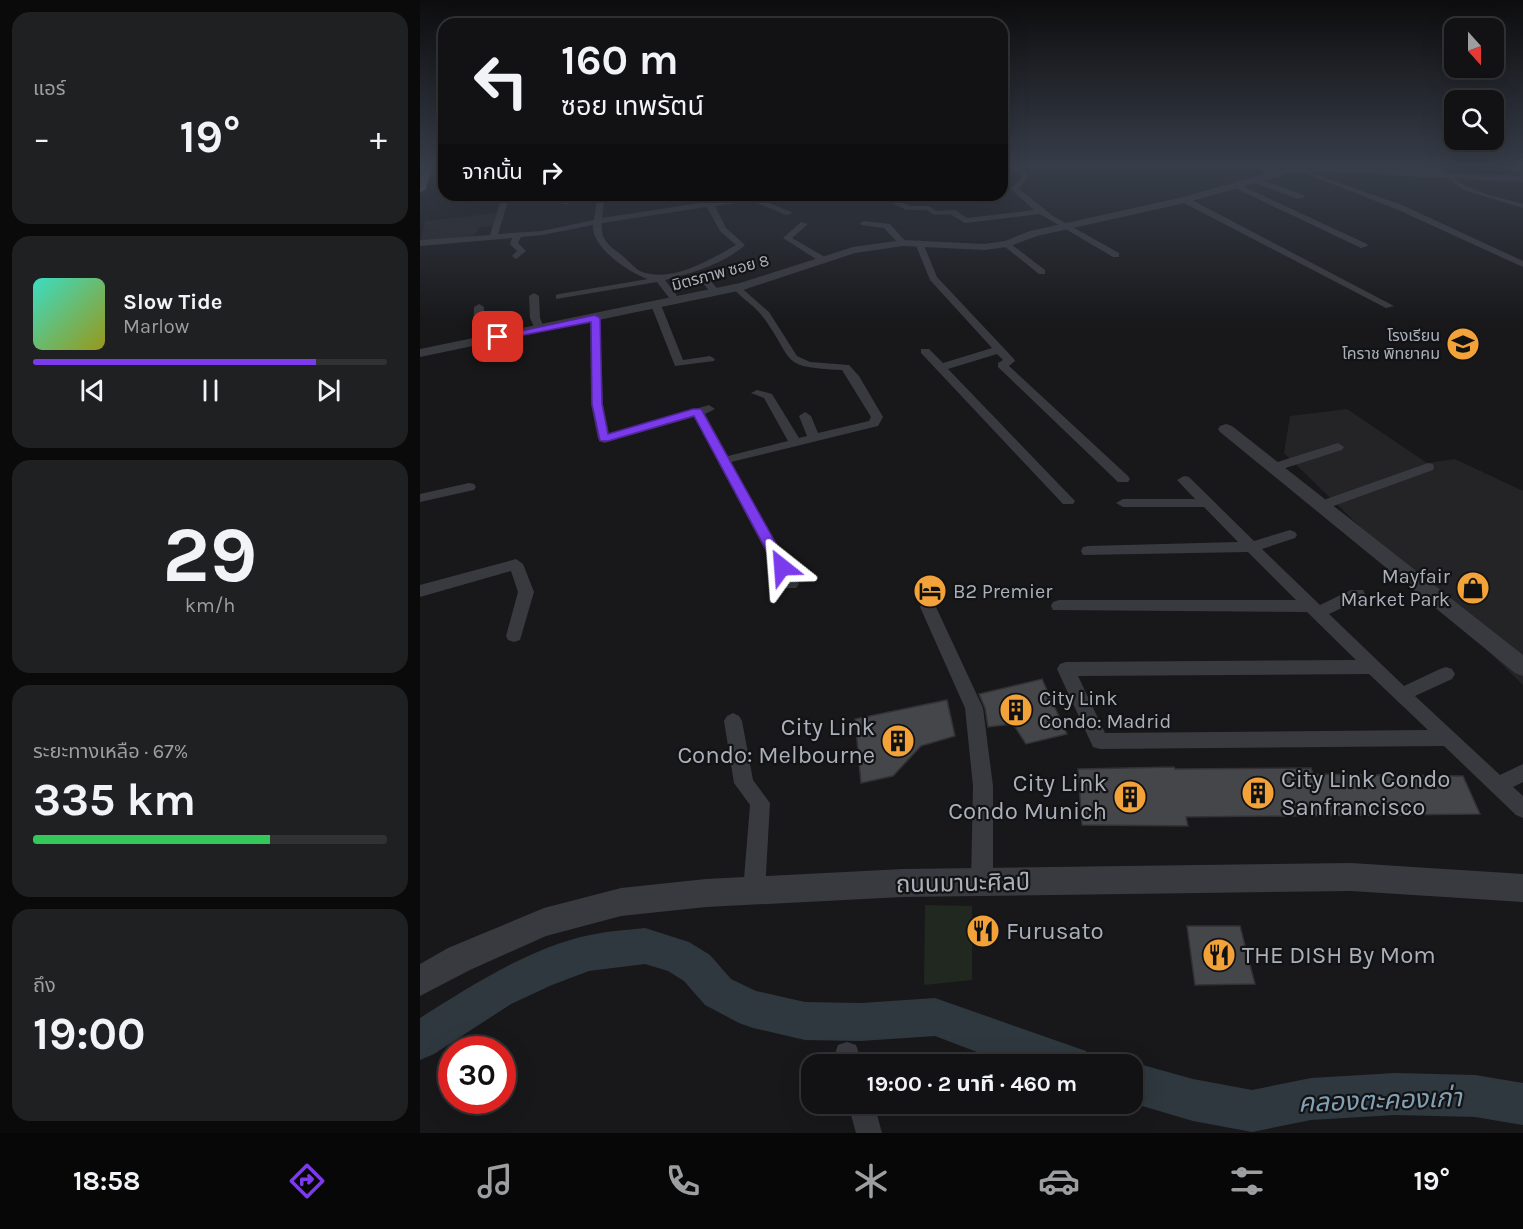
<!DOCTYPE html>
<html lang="th">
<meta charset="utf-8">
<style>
:root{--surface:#121214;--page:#1f2022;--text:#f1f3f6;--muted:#9c9ea0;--line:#313234;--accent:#7c3aed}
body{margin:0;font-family:Karla,"Noto Sans Thai",sans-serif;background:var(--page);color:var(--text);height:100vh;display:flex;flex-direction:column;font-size:22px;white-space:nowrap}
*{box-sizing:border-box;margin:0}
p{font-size:20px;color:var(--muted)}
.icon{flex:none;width:33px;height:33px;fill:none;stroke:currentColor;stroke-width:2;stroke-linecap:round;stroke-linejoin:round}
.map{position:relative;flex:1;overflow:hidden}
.side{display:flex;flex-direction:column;gap:12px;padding:12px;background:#0a0a0b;width:420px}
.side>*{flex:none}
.guide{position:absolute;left:18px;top:18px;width:570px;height:183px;border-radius:18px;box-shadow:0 6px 24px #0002,0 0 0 2px var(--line);background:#121214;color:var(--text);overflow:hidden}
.needle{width:39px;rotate:159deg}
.tools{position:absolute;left:1024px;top:18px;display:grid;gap:12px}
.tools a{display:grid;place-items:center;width:60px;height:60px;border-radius:12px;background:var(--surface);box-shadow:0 6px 24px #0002,0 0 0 2px var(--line);font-size:30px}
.speed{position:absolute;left:18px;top:1036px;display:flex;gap:12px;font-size:30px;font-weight:700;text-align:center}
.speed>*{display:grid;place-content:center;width:78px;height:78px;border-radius:50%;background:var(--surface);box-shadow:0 6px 24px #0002,0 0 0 2px var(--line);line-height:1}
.speed .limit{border:9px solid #d22;background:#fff;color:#111}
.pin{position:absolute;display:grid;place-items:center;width:51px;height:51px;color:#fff;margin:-26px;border-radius:12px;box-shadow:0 3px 9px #0006}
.me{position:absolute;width:66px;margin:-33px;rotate:332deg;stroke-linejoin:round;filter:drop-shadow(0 0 4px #0008)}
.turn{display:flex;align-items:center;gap:21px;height:126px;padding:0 24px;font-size:27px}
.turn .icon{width:78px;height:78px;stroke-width:2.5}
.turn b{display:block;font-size:42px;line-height:51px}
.then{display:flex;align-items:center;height:57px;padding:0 24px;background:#0003;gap:12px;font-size:22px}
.big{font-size:45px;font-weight:700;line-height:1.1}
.side .tile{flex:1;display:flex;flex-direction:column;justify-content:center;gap:9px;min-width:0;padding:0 21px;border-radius:18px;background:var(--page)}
.side .dial{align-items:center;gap:0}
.dial b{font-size:78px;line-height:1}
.song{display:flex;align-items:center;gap:18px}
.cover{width:72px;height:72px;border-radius:9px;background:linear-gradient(135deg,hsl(170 70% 55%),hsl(60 70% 35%))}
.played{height:6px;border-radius:3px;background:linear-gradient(90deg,var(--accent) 80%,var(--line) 80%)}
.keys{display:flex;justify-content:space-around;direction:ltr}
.heat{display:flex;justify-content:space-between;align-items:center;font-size:33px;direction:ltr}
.charge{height:9px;border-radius:4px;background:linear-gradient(90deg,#34c759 67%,var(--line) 0)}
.trip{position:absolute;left:381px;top:1054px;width:342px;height:60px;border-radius:18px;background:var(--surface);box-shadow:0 6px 24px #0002,0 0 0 2px var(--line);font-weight:700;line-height:60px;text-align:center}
.dock{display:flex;height:96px;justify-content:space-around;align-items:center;background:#070708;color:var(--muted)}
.dock .icon{width:42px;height:42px}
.dock .current{color:var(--accent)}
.dock b{font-size:27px;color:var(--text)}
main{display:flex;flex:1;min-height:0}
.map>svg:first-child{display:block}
.built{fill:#242427}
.green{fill:#202820}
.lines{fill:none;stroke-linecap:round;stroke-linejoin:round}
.river{fill:#2e383e;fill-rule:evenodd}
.building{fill:#44464a;stroke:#323236;stroke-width:1.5}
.minor{fill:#393a3f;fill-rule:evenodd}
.tertiary{fill:#393a3f;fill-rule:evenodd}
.trunk{fill:#5d6067;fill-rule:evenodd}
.route{fill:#7c3aed;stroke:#51269a;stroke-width:1.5}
.labels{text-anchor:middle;stroke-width:4.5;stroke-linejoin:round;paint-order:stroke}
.far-street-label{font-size:16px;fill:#aab0ba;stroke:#131315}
.far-poi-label{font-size:16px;fill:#aab0ba;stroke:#131315;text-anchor:end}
.poi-label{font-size:20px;fill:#aab0ba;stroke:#131315;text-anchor:start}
.near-poi-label{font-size:24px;fill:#aab0ba;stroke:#131315;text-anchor:start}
.near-street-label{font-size:24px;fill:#aab0ba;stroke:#131315}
.near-water-label{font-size:26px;font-style:italic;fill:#82a1b4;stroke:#131315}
</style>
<main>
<section class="side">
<div class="tile"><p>แอร์</p>
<div class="heat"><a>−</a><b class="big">19°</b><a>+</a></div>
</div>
<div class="tile">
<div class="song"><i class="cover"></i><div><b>Slow Tide</b><p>Marlow</p></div></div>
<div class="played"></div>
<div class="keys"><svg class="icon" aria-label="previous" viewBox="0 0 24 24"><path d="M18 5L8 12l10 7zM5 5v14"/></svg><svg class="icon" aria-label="pause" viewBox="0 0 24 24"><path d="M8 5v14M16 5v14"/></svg><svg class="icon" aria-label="next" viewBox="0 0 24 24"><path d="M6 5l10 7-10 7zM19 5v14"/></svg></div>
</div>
<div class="tile dial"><b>29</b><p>km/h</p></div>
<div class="tile"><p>ระยะทางเหลือ · 67%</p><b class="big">335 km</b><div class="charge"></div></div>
<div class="tile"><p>ถึง</p><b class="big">19:00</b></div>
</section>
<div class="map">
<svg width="1103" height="1133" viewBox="0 0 1103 1133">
<rect width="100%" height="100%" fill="#18181a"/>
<path class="built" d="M 78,213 L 74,226 L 60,227 L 53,237 L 0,241 L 5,221 Z
M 927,409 L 1007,463 L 1035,459 L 1103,491 L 1103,685 L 864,453 L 870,416 Z"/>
<path class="green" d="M 505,905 L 552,906 L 552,980 L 504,985 Z"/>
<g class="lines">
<path class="river" d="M 225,928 L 269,942 L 290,955 L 311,979 L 336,991 L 385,1002 L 441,1003 L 515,998 L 666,1051 L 672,1065 L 591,1065 L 515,1036 L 441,1041 L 385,1040 L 333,1028 L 319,1023 L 285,1005 L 264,981 L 248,971 L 225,964 L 169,971 L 132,985 L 91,1004 L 14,1054 L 0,1060 L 0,1018 C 51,986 111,947 170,935 C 188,931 207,930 225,928 Z
M 712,1062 L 773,1079 L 832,1090 L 891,1078 L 975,1073 L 1055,1075 L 1103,1083 L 1103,1125 L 1055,1117 L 975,1115 L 891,1120 L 832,1132 L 773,1121 L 712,1103 L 712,1065 L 704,1065 Z"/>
</g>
<path class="building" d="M 622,679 L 647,734 L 606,744 L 593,724 L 568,727 L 565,708 L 559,694 Z
M 527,700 L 535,736 L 501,746 L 473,776 L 441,783 L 435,719 Z
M 754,767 L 755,769 L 891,768 L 893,774 L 1043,776 L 1060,814 L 766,817 L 768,826 L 662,825 L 658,769 Z
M 767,926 L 820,926 L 835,984 L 775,985 Z"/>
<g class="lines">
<path class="minor" d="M 584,165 L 593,165 L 610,174 L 599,189 L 633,216 L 699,253 L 699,257 L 693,257 L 620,214 L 545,223 L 530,214 L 515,215 L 506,210 L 486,210 L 457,195 L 467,195 L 490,206 L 508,206 L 517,211 L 535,210 L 547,218 L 614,210 L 591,189 L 603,176 Z
M 827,165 L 838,165 L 859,174 L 853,175 Z
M 943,165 L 952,165 L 963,172 L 957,173 Z
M 1009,165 C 1024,165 1029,175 1041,183 C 1059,194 1082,198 1103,204 L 1103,208 L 1044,190 Z
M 1080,165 L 1090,165 L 1103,171 L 1103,176 Z
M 879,169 L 982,205 L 1103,261 L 1103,267 L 976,209 L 879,171 Z
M 837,178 L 884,195 L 885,197 L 878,199 L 834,182 Z
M 818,184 L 947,244 L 948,246 L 941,248 L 815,188 Z
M 185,195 L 182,218 L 332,195 L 341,195 L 337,198 L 373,213 L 366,215 L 332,201 L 295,206 L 306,228 L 325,245 C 304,264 272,273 245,280 L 261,301 L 256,304 L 253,303 L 237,282 L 136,299 L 136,295 L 139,294 L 228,279 C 209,273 171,247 173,225 L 122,235 L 101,237 L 98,243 L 106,251 L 96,259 L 92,256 L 97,251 L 90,244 L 92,238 L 0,246 L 0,240 L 70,235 L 82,196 L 89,198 L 78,234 L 122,231 L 174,220 L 177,200 L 144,204 L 140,202 ZM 287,207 L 300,231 L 316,245 C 290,260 250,284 220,271 C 213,267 206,258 199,253 C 188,245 180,238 182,223 Z
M 762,198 L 768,198 L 974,306 L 966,308 L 762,202 Z
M 444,221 L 470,224 L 487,243 L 480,245 L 464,228 L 441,225 L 440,223 Z
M 381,222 L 388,224 L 372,238 L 405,257 L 405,261 L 399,261 L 363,238 Z
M 499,240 L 503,243 L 517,277 L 594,359 L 595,361 L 589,366 L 708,476 L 710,479 L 708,482 L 698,482 L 578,367 L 578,363 L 583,360 L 577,354 L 528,369 L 655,501 L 653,504 L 643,504 L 501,353 L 501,349 L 509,349 L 523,363 L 572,348 L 510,280 L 495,243 Z
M 587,241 L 625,270 L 625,274 L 619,274 L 584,246 L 583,244 Z
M 279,274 L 285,274 L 300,292 L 298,294 L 292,294 L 277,276 Z
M 317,284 L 349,312 L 377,356 L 390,362 L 429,365 L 439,376 L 463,417 L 458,426 L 311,462 L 379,584 L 376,588 L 366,588 L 363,584 L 274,417 L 184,443 L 178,439 L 171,404 L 170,318 L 175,315 L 180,318 L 183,404 L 189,434 L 289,405 L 295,409 L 285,414 L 308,456 L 368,441 L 344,398 L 331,393 L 337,390 L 352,394 L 379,438 L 387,436 L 379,416 L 385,412 L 391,416 L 398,433 L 449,421 L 451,417 L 422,370 C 358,367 376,362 343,317 C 335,306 321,298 312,287 Z
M 114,293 L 119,296 L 120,318 L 125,329 L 120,332 L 116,331 L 110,318 L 109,296 Z
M 236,302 L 241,305 L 263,360 L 290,356 L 295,359 L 294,361 L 255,366 L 231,305 Z
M 59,304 L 64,307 L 63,341 L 58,344 L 53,341 L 54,307 Z
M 918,443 L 924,447 L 922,450 L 856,471 L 850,467 L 851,464 Z
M 1008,463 L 1013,464 L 1014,467 L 1013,470 L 908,508 L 898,508 L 896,505 L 898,502 Z
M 764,476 L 769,477 L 834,541 L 870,530 L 875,532 L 877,535 L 875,538 L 842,549 L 900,605 L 931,590 L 943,590 L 945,594 L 943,598 L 909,614 L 984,686 L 1020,669 L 1026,667 L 1032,669 L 1035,674 L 1032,679 L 995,696 L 1080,775 L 1103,764 L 1103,782 L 1093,787 L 1103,796 L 1103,818 L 1096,815 L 1024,746 L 680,749 L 673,747 L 637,669 L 640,664 L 646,662 L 936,660 L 887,612 L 633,610 L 631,606 L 633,602 L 639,600 L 876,600 L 828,552 L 663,555 L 661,551 L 663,547 L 668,546 L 818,542 L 784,507 L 703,507 L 696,503 L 703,499 L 775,499 L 757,480 ZM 949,674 L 1008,730 L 685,733 L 658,676 Z
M 49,483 L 54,484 L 56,487 L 54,490 L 0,502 L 0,494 Z
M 96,559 L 103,564 L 114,592 L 100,640 L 94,642 L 88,640 L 86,636 L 98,592 L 91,571 L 0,597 L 0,585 Z
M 508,601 L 514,603 L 516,607 L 563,708 L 573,786 L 573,882 L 570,889 L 562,893 L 554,889 L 551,882 L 553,786 L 545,708 L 500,607 L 502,603 Z
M 313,713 L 319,716 L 322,721 L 333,780 L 350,803 L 345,891 L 342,899 L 334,902 L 326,899 L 323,891 L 330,805 L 314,783 L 304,721 L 307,716 Z
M 427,1042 L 436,1045 L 443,1065 L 417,1065 L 415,1054 L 418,1045 Z
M 428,1104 L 454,1104 L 462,1133 L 436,1133 Z"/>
<path class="tertiary" d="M 906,166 L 1103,176 L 1103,182 L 906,172 L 867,174 L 765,203 L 617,236 L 587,247 L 564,250 L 483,246 L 435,253 L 323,290 L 0,357 L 0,349 L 320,283 L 433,247 L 483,240 L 564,244 L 585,241 L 610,231 L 763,197 L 866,168 Z
M 24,168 L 24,174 L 5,176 L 0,173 Z
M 806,424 L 812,426 L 1103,655 L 1103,676 L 1095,673 L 800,432 L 798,429 L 800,426 Z
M 931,863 L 1103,874 L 1103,902 L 931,891 L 483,897 L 286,907 L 201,916 L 126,936 L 50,970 L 0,996 L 0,964 L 28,948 L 124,908 L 201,888 L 286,879 L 483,869 Z"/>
<path class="trunk" d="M 1,165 L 13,165 L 6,189 L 0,193 Z"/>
</g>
<linearGradient id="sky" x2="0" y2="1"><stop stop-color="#0d0d0e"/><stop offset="0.51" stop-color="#373d49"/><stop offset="1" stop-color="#373d49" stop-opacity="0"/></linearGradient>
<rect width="1103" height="324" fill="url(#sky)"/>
<path class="route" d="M 175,315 L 180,318 L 182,404 L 188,434 L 273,409 L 281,409 L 369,567 L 367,570 L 357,570 L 274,416 L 188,441 L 180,441 L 172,404 L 171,322 L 78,340 L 74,337 Z"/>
<defs>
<symbol id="school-disc" viewBox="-11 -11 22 22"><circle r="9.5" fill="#f2a238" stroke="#131315"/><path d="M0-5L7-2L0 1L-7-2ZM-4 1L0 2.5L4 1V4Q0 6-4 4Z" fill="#111"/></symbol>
<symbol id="shop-disc" viewBox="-11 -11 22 22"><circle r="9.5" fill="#f2a238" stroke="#131315"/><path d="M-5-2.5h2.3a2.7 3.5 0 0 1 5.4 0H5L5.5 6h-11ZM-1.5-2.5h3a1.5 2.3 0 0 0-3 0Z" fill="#111"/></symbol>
<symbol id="hotel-disc" viewBox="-11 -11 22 22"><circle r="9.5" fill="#f2a238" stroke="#131315"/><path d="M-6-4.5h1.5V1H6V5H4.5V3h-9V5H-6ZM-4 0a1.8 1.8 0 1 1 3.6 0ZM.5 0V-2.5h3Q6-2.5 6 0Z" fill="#111"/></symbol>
<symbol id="building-disc" viewBox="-11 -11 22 22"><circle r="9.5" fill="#f2a238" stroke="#131315"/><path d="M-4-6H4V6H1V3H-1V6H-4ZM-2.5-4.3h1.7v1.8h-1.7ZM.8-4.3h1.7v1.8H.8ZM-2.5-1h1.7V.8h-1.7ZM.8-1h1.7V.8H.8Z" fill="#111"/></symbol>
<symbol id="restaurant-disc" viewBox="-11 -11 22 22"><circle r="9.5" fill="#f2a238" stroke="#131315"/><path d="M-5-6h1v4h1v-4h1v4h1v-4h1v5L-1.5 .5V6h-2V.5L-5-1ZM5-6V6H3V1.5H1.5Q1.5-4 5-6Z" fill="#111"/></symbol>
</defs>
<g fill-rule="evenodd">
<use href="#school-disc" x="1024" y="325" width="38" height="38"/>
<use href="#shop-disc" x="1034" y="569" width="38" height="38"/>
<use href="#hotel-disc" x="491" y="572" width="38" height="38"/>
<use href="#building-disc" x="577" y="691" width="38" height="38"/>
<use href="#building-disc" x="459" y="722" width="38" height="38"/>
<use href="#building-disc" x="819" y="774" width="38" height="38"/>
<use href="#building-disc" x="691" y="778" width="38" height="38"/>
<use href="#restaurant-disc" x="544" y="912" width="38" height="38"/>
<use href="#restaurant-disc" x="780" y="936" width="38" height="38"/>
</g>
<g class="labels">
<g class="far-street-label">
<text transform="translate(300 272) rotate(-15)" y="6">มิตรภาพ ซอย 8</text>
</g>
<g class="far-poi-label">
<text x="1020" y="341">โรงเรียน<tspan x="1020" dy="18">โคราช พิทยาคม</tspan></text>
</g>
<g class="poi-label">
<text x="1030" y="583" text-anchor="end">Mayfair<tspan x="1030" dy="23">Market Park</tspan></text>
<text x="533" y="598">B2 Premier</text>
<text x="619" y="705">City Link<tspan x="619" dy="23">Condo: Madrid</tspan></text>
</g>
<g class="near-poi-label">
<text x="455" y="735" text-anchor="end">City Link<tspan x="455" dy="28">Condo: Melbourne</tspan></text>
<text x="861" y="787">City Link Condo<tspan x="861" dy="28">Sanfrancisco</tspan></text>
<text x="687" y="791" text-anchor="end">City Link<tspan x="687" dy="28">Condo Munich</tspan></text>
<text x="586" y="939">Furusato</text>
<text x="822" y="963">THE DISH By Mom</text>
</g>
<g class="near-street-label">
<text transform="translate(543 883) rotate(-1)" y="8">ถนนมานะศิลป์</text>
</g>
<g class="near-water-label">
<text transform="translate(960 1100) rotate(-2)" y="9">คลองตะคองเก่า</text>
</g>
</g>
</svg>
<div class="tools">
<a><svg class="needle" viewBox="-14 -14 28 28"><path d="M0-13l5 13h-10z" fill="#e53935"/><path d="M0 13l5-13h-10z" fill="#9c9ea0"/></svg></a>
<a><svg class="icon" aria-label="search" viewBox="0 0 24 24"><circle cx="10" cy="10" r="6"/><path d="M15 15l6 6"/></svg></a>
</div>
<div class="speed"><div class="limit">30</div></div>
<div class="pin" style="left:78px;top:337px;background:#d93025"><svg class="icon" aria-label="arrive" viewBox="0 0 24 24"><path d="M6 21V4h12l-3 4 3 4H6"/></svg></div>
<svg class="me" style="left:362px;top:567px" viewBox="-20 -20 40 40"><path d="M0-17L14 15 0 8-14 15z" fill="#7c3aed" stroke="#fff" stroke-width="4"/></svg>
<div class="trip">19:00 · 2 นาที · 460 m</div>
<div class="guide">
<div class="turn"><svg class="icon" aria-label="left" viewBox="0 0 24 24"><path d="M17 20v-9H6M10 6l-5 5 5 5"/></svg><div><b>160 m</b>ซอย เทพรัตน์</div></div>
<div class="then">จากนั้น<svg class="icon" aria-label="right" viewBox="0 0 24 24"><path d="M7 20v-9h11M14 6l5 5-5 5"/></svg></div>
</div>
</div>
</main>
<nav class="dock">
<b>18:58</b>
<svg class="icon current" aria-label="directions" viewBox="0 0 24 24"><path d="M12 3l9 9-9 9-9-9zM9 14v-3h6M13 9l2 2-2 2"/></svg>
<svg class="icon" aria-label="music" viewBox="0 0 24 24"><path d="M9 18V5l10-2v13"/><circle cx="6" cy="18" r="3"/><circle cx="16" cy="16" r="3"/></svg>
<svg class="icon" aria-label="phone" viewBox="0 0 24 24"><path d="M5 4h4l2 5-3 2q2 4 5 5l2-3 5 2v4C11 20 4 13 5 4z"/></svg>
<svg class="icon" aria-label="climate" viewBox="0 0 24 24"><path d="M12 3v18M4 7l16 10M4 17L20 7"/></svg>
<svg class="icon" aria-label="car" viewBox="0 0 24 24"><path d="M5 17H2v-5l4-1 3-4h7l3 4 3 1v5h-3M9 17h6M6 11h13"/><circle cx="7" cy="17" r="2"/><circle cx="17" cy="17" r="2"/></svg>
<svg class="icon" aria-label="filters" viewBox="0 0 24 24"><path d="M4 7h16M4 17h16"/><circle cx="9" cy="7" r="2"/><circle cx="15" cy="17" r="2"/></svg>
<b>19°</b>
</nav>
